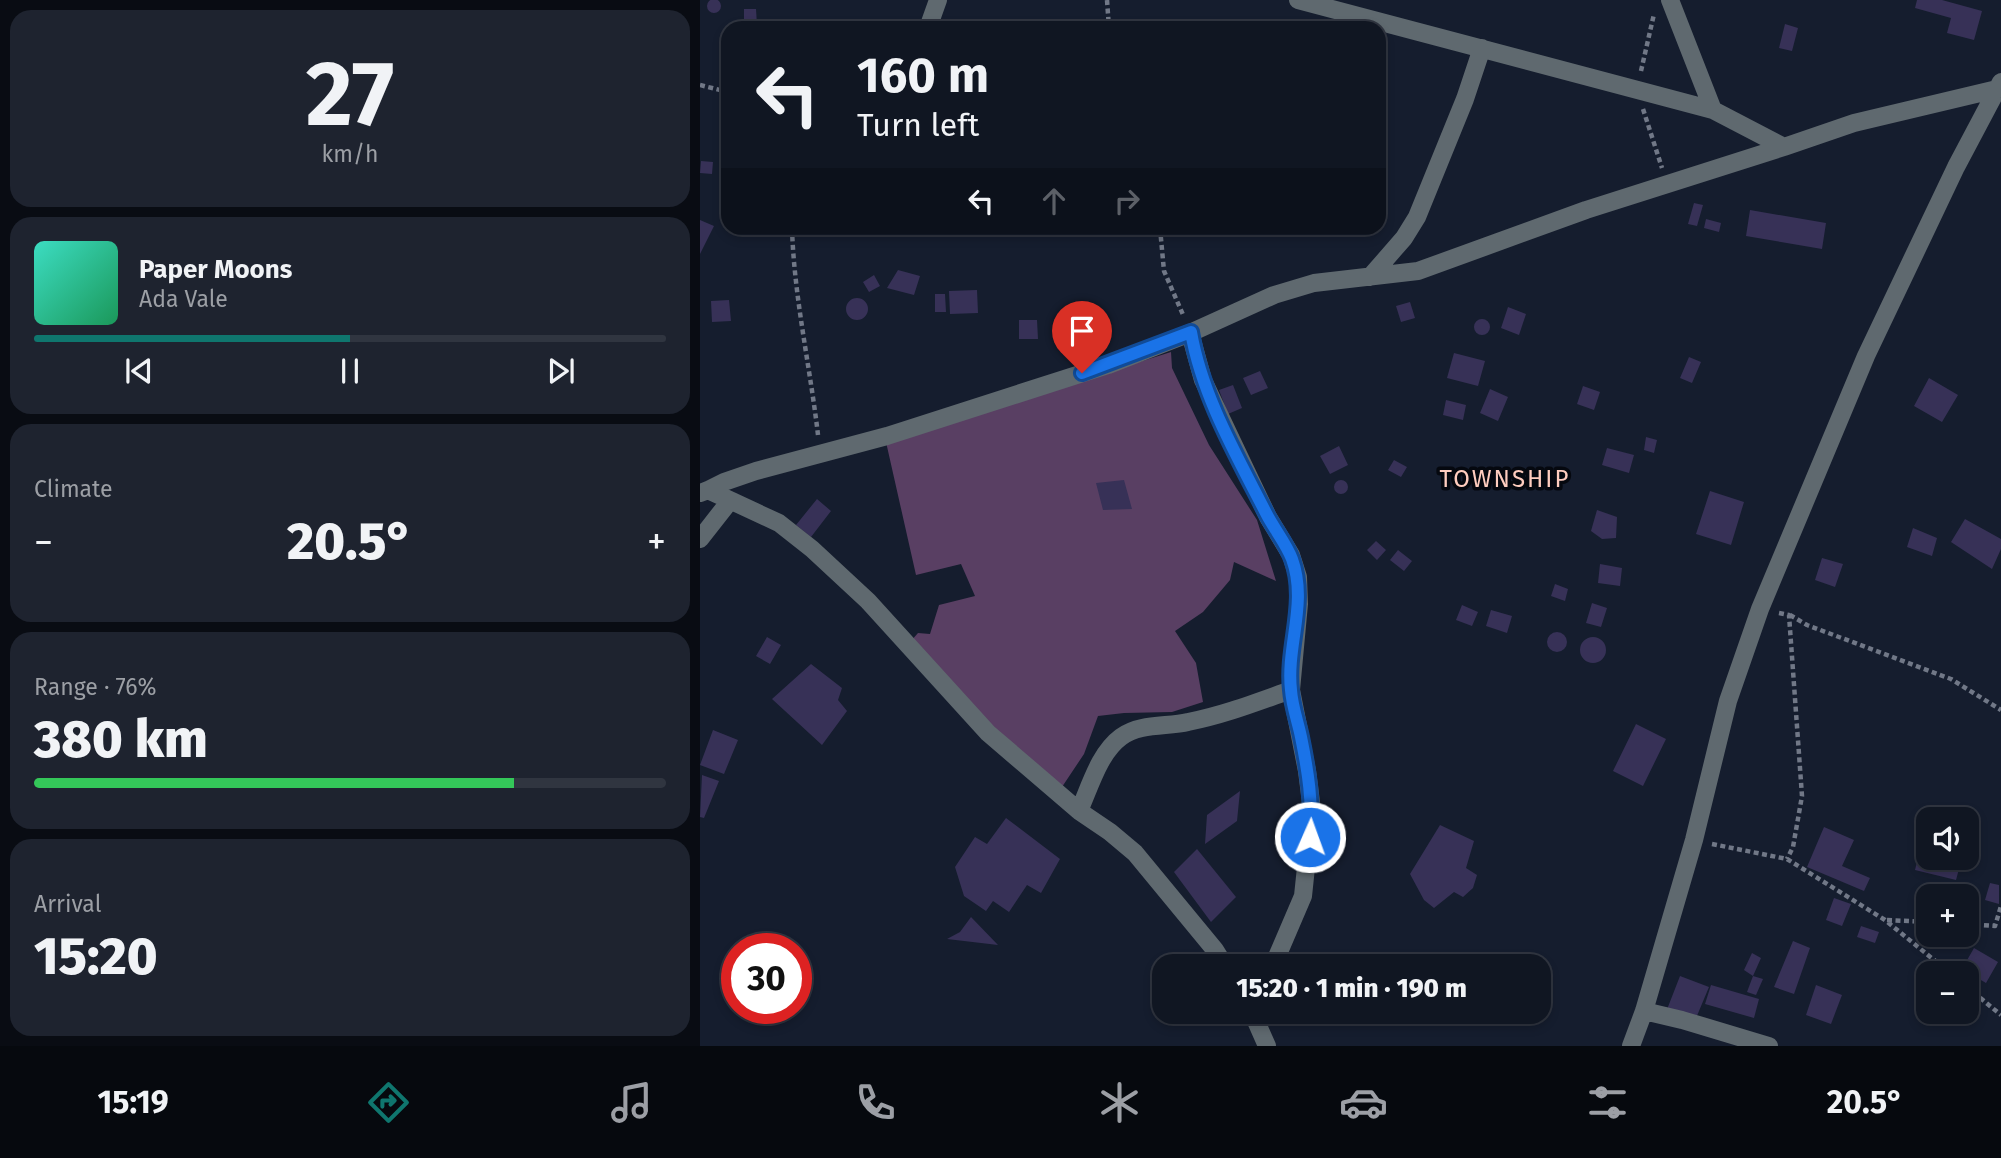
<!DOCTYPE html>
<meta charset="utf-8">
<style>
:root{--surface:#101622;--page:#1e232f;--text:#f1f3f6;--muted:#9c9fa5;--line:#303540;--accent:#0f766e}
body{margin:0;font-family:"Fira Sans",sans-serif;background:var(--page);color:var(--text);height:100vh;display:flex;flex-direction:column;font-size:26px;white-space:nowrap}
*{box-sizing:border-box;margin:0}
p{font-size:23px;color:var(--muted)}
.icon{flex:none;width:38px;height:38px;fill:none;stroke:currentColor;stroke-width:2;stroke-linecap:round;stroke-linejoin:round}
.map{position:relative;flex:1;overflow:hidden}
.side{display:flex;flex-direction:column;gap:10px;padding:10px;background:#090c13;width:700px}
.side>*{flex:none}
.top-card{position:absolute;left:21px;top:21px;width:665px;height:214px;border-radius:21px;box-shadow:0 4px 10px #0003,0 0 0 2px var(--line);background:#101622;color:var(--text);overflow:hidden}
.controls{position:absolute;left:1216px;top:807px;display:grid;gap:14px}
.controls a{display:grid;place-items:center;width:63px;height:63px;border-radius:14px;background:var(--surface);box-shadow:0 4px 10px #0003,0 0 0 2px var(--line);font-size:35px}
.speed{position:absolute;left:21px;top:933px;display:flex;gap:14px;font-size:35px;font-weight:700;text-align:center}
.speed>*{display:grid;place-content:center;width:91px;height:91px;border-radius:50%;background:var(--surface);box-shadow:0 4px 10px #0003,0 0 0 2px var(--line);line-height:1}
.speed .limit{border:10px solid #d22;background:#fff;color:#111}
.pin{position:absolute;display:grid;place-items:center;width:60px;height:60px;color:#fff;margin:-72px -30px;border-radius:50% 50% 50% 0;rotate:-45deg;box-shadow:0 0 7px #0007}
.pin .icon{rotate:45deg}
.me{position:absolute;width:77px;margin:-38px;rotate:2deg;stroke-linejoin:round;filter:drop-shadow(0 0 5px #0008)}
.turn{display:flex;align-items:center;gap:24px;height:147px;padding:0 21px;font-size:32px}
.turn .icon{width:91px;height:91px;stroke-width:2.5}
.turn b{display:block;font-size:49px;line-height:60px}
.lanes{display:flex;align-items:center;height:66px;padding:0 21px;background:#0003;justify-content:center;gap:35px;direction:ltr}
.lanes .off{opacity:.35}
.big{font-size:52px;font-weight:800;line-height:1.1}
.side .widget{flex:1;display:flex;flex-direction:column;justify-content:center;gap:10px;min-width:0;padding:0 24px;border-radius:21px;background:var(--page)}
.side .dial{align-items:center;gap:0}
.dial b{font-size:91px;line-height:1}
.song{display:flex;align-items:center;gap:21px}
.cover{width:84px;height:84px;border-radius:10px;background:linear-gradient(135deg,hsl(170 70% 55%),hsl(150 70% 35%))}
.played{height:7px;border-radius:4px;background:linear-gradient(90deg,var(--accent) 50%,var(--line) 50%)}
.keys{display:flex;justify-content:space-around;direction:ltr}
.heat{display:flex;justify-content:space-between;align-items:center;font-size:38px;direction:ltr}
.charge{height:10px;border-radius:5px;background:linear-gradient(90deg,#34c759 76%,var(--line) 0)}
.trip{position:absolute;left:452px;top:954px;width:399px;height:70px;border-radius:21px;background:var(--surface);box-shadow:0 4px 10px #0003,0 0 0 2px var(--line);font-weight:800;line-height:70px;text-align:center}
.dock{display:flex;height:112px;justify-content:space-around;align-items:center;background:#06090e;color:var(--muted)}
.dock .icon{width:49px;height:49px}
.dock .active{color:var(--accent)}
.dock b{font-size:32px;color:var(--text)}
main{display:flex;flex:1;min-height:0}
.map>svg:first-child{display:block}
.forest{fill:#593f63}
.building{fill:#373157}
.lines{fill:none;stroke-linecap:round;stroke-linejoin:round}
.path{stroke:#717887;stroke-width:4.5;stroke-dasharray:5 3.5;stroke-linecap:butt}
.minor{stroke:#5f696f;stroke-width:18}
.route-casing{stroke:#114b97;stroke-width:18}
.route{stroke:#1a73e8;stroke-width:12}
.labels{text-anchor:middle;stroke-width:7;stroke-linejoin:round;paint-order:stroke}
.quarter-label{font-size:24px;letter-spacing:2px;fill:#ffcdbf;stroke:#05080f}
</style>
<main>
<section class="side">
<div class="widget dial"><b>27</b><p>km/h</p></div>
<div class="widget">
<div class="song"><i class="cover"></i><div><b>Paper Moons</b><p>Ada Vale</p></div></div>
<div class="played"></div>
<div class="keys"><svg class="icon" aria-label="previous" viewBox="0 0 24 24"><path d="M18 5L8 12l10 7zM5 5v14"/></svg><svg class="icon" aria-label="pause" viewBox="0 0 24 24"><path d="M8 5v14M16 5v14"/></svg><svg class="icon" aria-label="next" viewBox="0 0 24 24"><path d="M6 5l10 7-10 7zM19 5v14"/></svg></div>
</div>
<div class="widget"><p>Climate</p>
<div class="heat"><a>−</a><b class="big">20.5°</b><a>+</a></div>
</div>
<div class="widget"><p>Range · 76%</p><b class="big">380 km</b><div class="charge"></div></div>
<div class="widget"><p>Arrival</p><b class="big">15:20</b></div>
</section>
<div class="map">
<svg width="1301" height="1046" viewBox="0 0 1301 1046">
<rect width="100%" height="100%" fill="#151d2e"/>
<path class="forest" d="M 471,352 L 472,368 L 509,445 L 557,520 L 576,581 L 534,562 L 530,580 L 503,612 L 475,631 L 496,663 L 503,702 L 472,712 L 424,713 L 398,716 L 384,754 L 362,787 L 204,649 L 218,633 L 230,634 L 239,605 L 275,596 L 261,564 L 216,575 L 186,442 Z"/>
<path class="building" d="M7 6a7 7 0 1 1 14 0a7 7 0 1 1-14 0Z
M 1217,0 L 1242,0 L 1282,11 L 1274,40 L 1247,33 L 1251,18 L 1215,8 Z
M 44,9 L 56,9 L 57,25 L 44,25 Z
M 1085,24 L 1098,28 L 1092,51 L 1079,48 Z
M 1,161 L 13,162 L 12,174 L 0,173 Z
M 994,203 L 1003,205 L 997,226 L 988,224 Z
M 1050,210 L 1126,223 L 1122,249 L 1046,236 Z
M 1006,219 L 1021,223 L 1019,232 L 1004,228 Z
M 0,220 L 14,226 L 0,254 Z
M 198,270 L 220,276 L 214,295 L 187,288 Z
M 174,275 L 180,286 L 169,292 L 163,282 Z
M 277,290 L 278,313 L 250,314 L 249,291 Z
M 235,294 L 245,294 L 246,312 L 235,312 Z
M146 309a11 11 0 1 1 22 0a11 11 0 1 1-22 0Z
M 29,300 L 31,321 L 12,322 L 11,301 Z
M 710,302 L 715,318 L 701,322 L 696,306 Z
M 808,307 L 826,314 L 819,335 L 801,328 Z
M774 327a8 8 0 1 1 16 0a8 8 0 1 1-16 0Z
M 319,320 L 337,320 L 338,339 L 319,339 Z
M 754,353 L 785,361 L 778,386 L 747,378 Z
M 989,357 L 1001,362 L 992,383 L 980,378 Z
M 560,371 L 568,388 L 551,395 L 543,378 Z
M 1229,378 L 1258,395 L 1242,422 L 1214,406 Z
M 533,385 L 542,408 L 528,414 L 519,390 Z
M 883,386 L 900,392 L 894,410 L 877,404 Z
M 790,389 L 808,397 L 798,421 L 780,413 Z
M 746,400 L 766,405 L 763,420 L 743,415 Z
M 946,437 L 957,440 L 954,453 L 944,450 Z
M 639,446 L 648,465 L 630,474 L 620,456 Z
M 907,448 L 934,455 L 929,473 L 902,465 Z
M 694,460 L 707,467 L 701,477 L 688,470 Z
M634 487a7 7 0 1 1 14 0a7 7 0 1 1-14 0Z
M 424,480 L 432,509 L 403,510 L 396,483 Z
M 1010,491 L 1044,502 L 1031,545 L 996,534 Z
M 117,499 L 131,511 L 111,537 L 96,525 Z
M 897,510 L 917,517 L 916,538 L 902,539 L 891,531 Z
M 1265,519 L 1301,539 L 1301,549 L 1292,569 L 1251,542 Z
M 1213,528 L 1237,538 L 1232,556 L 1207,547 Z
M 676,541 L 686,550 L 677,560 L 667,550 Z
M 698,550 L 712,561 L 704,571 L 690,560 Z
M 1122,558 L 1143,564 L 1135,587 L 1115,580 Z
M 900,564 L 922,568 L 920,586 L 898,583 Z
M 855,584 L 868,589 L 865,601 L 851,596 Z
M 892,603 L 907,608 L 901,627 L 886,623 Z
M 762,605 L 778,612 L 772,626 L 756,620 Z
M 791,610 L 812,616 L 807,633 L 786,626 Z
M847 642a10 10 0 1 1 20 0a10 10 0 1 1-20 0Z
M 67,637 L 81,645 L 70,664 L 56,656 Z
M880 650a13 13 0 1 1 26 0a13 13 0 1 1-26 0Z
M 111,664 L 142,688 L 138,700 L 147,711 L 122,745 L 72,699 Z
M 936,724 L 966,739 L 943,786 L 913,771 Z
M 13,730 L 38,740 L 24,774 L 0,765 Z
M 2,775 L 19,781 L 4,818 L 0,817 Z
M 540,791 L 537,821 L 505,844 L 507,815 Z
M 306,818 L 360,859 L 341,893 L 327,885 L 309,912 L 293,901 L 286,911 L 264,896 L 255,867 L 275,837 L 287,844 Z
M 740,825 L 774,841 L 766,868 L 777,875 L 773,888 L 763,897 L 754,892 L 734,908 L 724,900 L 710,874 Z
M 1124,827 L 1154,840 L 1142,866 L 1170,878 L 1164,891 L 1107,867 Z
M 1223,838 L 1228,840 L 1228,858 L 1262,858 L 1256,880 L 1215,870 Z
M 497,849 L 536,897 L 511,922 L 474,872 Z
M 1290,883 L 1299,885 L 1299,904 L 1285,900 Z
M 1134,898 L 1151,904 L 1142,926 L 1126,920 Z
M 271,917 L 298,945 L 247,939 L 260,932 Z
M 1161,926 L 1179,932 L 1175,943 L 1157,937 Z
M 1093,941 L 1110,948 L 1094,994 L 1074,987 Z
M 1274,948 L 1298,962 L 1286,983 L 1262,969 Z
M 1052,953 L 1061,958 L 1053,976 L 1044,970 Z
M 980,976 L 1009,987 L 994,1023 L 966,1012 Z
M 1053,976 L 1063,979 L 1056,995 L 1047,992 Z
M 1011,985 L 1059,999 L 1054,1018 L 1005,1004 Z
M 1116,985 L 1142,995 L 1131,1024 L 1106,1015 Z"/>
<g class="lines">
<path class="path" d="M 407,0 L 409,28
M 941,71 L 954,14
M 0,85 L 28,92
M 943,109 L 962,168
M 92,228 C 94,297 110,366 118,435
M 460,228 L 464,271 L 484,317
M 1079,613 L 1089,615 L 1102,796 L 1093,847 L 1087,859
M 1090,615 L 1107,625 L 1251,679 L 1301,710
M 1012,844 L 1087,859 L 1185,920 L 1250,973
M 1187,920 L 1228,922
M 1267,924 L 1295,926 L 1301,906
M 1267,987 L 1301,1015"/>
<path class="minor" d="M 598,0 L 1013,110 L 1084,147
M 970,0 L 1013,110
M 228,28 L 238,0
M 670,277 L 704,238 L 717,217 L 765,99 L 782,48
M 490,333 L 503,380 L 568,517 L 591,555 L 598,577 L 599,604 L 591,690 L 607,771 L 612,810 L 603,896 L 573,966
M 8,490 L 24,482 L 56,471 L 187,436 L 408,365 L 490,333 L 574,295 L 614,283 L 718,271 L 886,210 L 1084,147 L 1154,123 L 1297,89
M 0,493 L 8,490 L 79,523 L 112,549 L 168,601 L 288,733 L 379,811 L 410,832 L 435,853 L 515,950 L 525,966
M 0,539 L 29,502
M 379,811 C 390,787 399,753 421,737 C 440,723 467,727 488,722 C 524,715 557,702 591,690
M 944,1011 L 982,1020 L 1069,1046
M 552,1012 L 567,1046
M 931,1046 L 944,1011 L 994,840 L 1028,701 L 1060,609 L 1166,356 L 1256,167 L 1301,82"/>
</g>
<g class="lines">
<defs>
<path id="route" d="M 382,373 L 491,332 C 502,396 537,456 566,513 C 574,529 586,543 592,559 C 608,603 586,646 591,690 C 592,706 598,722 601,737 C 608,771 613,803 610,837"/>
</defs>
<use href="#route" class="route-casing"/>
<use href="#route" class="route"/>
</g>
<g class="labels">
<g class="quarter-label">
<text x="805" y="487">TOWNSHIP</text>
</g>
</g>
</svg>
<div class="controls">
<a><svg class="icon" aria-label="sound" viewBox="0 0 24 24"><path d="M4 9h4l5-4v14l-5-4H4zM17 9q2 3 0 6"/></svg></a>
<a>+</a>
<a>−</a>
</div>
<div class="speed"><div class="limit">30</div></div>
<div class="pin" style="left:382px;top:373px;background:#d93025"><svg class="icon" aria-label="arrive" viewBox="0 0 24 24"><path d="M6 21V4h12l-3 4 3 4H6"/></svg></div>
<svg class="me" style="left:610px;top:837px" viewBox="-20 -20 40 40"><circle r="17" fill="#1a73e8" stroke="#fff" stroke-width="3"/><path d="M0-11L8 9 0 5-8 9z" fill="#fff"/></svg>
<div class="trip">15:20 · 1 min · 190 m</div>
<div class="top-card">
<div class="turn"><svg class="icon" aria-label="left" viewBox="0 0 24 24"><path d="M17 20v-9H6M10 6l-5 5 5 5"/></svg><div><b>160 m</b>Turn left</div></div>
<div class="lanes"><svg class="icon" aria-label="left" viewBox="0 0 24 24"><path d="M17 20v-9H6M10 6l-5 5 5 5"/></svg><svg class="icon off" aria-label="ahead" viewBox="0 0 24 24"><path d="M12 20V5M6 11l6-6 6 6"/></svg><svg class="icon off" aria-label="right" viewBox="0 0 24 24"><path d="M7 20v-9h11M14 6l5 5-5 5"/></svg></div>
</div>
</div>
</main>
<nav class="dock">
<b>15:19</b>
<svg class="icon active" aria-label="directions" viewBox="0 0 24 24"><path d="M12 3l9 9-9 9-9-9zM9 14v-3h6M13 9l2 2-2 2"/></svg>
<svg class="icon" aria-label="music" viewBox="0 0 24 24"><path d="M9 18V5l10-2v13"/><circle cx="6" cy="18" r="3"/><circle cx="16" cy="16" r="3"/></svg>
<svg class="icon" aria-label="phone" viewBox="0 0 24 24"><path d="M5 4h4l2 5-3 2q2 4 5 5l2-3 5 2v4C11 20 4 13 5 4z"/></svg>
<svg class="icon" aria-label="climate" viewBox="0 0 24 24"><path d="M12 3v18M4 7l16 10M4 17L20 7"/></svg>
<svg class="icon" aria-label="car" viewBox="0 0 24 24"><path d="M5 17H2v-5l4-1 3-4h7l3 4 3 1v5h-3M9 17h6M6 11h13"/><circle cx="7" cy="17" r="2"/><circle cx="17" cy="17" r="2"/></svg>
<svg class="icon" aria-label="filters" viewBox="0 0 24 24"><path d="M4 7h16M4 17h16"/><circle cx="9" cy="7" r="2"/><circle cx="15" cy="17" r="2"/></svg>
<b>20.5°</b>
</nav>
